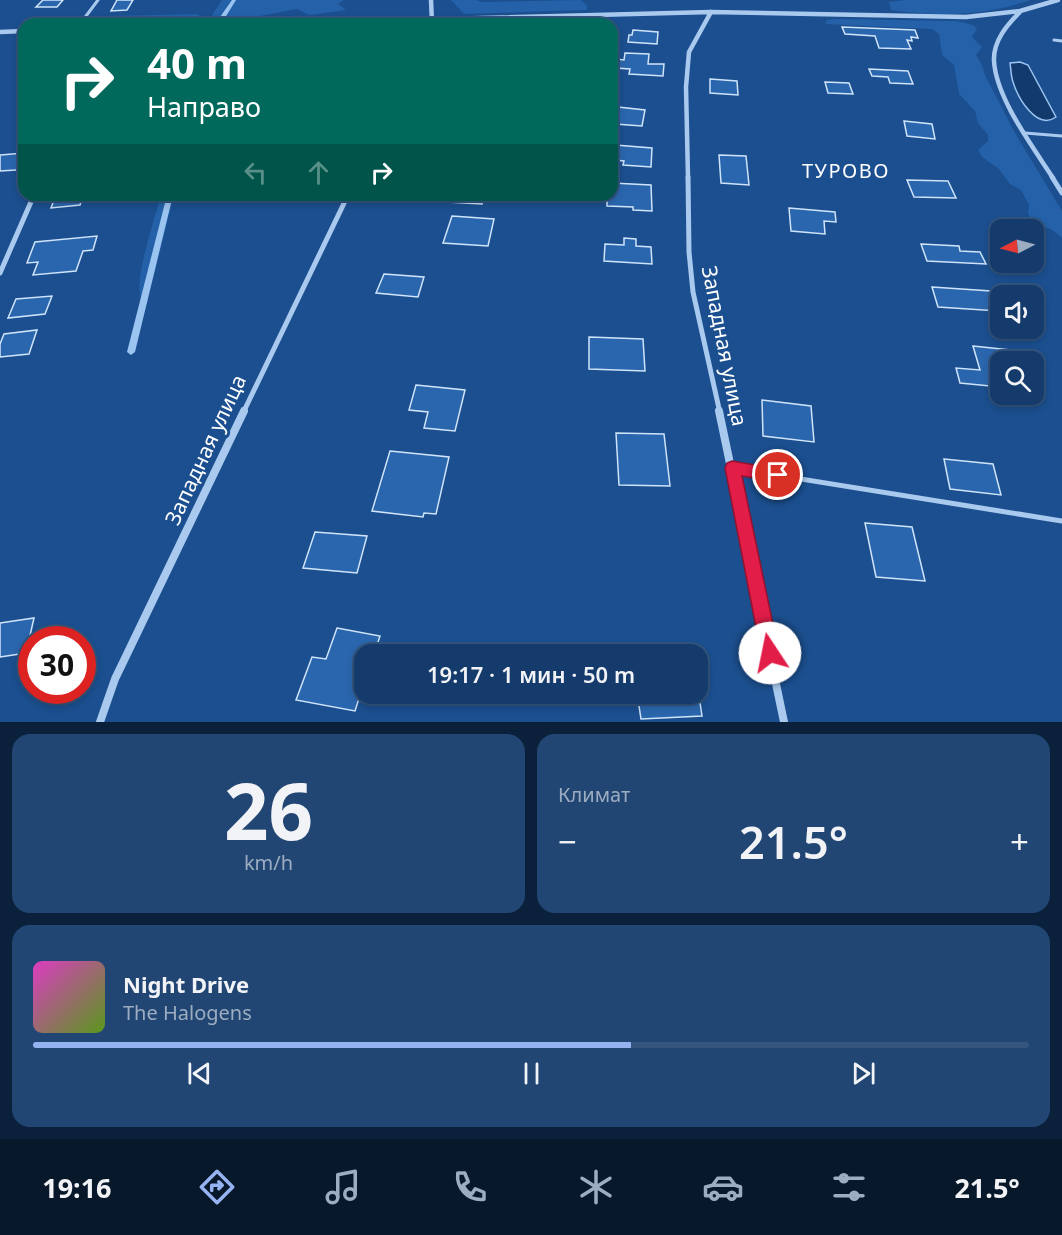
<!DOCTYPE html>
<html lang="ru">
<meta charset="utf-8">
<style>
:root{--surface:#143b6b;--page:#214673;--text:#f1f3f6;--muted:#9dadc1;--line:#33557e;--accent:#95b2f1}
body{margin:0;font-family:"Noto Sans",sans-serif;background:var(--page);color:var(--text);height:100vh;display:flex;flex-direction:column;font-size:22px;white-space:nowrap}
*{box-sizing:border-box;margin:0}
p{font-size:20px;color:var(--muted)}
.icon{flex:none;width:33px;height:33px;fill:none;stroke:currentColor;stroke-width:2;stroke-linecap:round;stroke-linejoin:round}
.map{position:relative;height:722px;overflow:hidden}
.side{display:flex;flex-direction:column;gap:12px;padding:12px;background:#0b203b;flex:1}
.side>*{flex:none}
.hud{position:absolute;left:18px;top:18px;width:600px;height:183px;border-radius:18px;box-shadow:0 3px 9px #0003,0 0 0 2px var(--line);background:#00695c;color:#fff;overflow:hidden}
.needle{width:39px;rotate:264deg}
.tools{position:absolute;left:990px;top:219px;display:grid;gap:12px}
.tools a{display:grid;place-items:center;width:54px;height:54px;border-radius:12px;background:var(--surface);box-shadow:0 3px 9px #0003,0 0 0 2px var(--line);font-size:30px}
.speed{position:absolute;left:18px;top:626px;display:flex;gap:12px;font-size:30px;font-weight:700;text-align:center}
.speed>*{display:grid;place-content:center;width:78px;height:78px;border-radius:50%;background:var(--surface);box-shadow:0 3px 9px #0003,0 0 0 2px var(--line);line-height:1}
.speed .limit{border:9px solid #d22;background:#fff;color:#111}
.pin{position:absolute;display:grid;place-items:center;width:51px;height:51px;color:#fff;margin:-26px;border:3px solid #fff;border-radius:50%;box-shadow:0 2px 6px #0007}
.me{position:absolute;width:66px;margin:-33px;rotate:349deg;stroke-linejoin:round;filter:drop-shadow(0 0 4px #0008)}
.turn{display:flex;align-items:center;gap:21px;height:126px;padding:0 30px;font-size:27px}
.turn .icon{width:78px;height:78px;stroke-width:2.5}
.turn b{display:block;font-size:42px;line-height:51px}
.lanes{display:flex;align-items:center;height:57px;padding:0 30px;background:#0003;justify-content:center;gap:30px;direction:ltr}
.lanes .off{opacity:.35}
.big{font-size:45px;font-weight:600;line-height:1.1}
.side .widget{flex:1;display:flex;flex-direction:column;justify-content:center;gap:9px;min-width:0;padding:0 21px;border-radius:18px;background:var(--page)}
.side .dial{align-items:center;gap:0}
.dial b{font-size:78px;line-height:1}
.song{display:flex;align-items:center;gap:18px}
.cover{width:72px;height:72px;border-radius:9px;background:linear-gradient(135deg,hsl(310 70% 55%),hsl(90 70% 35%))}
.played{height:6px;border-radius:3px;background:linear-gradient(90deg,var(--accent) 60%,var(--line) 60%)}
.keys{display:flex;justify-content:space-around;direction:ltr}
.heat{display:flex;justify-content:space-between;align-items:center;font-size:33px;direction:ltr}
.side .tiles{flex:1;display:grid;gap:12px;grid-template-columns:1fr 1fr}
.widget:last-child{grid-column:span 2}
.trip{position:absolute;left:354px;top:644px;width:354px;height:60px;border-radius:18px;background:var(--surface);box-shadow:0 3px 9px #0003,0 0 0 2px var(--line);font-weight:600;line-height:60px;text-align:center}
.tab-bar{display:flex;height:96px;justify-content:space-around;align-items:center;background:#08182b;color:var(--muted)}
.tab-bar .icon{width:42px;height:42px}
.tab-bar .active{color:var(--accent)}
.tab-bar b{font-size:27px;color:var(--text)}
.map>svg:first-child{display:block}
.green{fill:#2461a8}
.water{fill:#123a6d;stroke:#9cc4f0;stroke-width:1.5}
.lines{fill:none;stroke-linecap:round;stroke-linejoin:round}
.stream{fill:#9cc4f0;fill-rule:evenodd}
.building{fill:#2a66ad;stroke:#cfe3fa;stroke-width:1.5}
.lane-far1{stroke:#a9c9ee;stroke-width:3}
.lane{stroke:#a9c9ee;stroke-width:5}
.street-far2{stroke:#a9c9ee;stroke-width:4.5}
.street-far1{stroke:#a9c9ee;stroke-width:5}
.street{stroke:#a9c9ee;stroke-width:8}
.route{fill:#e11d48;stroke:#92132f;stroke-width:1.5}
.labels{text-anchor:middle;stroke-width:6;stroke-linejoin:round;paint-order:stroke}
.far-quarter-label{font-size:20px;letter-spacing:1.5px;fill:#fff;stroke:#1b4f8f}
.street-label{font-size:21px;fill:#fff;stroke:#1b4f8f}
</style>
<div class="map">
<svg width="1062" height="722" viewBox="0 0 1062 722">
<rect width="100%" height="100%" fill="#1b4f8f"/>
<path class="green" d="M 222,0 L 344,0 L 338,4 L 346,10 L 309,15 L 297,9 L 260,16 L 220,21 L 212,15 Z
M 451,0 L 476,0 L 482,2 L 581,0 L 587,6 L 587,10 L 464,14 Z
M 905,0 L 1030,0 C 986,16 937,17 891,10 L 889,2 Z
M 197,14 L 200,16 L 199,19 L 191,22 L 92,22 L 98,18 L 107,16 Z
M 836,19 L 957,21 L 973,25 L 977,29 L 972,37 L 982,47 L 976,55 L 982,65 L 985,75 L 1015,133 L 1062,211 L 1062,238 L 1054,231 L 1030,220 L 1028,212 L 1029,205 L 1021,190 L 1010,184 L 999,169 L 982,157 L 978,150 L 988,141 L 988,135 L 978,123 L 975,111 L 959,94 L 954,65 L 942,55 L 939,34 L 932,29 L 825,24 L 827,20 Z
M 161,195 L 174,195 L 147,303 L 143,303 C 130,287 156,217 161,195 Z"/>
<path class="water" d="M 1020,62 L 1028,65 L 1056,117 C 1037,131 1018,98 1013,82 C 1011,77 1011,69 1010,63 Z"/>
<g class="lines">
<path class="stream" d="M 232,0 L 236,0 L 223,21 L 219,21 L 218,20 Z
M 167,195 L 173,195 L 135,352 L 131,355 L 127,352 Z"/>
</g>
<path class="building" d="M 43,0 L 63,0 L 57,7 L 36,7 Z
M 117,0 L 133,0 L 127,10 L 111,11 Z
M 842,27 L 915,30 L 918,38 L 911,37 L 912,41 L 907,40 L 911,49 L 879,48 L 875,36 L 845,34 Z
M 633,30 L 658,32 L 657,44 L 628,42 L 629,35 L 632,35 Z
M 625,53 L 649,54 L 648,64 L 664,64 L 663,76 L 629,74 L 630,69 L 615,68 L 616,59 L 624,60 Z
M 869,69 L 908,71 L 913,84 L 890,83 L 888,77 L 872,76 Z
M 710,79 L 737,81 L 738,95 L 710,93 Z
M 825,82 L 849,83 L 853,94 L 828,93 Z
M 618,107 L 645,110 L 642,126 L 615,124 Z
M 904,121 L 932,124 L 935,139 L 907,136 Z
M 615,145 L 652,148 L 651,167 L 623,165 L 624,161 L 614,160 Z
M 24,153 L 16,170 L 0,171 L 0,155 Z
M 719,155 L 746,156 L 749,185 L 721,183 Z
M 907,180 L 948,181 L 956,198 L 914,197 Z
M 612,183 L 651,185 L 652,211 L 633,210 L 633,207 L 607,206 L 607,195 L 612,195 Z
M 56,195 L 91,195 L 90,198 L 82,199 L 80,205 L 51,208 Z
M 449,195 L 484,195 L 482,204 L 447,202 Z
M 789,208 L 835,212 L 836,222 L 824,221 L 825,234 L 791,231 Z
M 452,216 L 494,219 L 488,246 L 443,243 Z
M 97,236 L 93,250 L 83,251 L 76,271 L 33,275 L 38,262 L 27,263 L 35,242 Z
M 624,238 L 636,239 L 636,246 L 651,247 L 652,264 L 604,261 L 605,244 L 624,245 Z
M 921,244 L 959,246 L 960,251 L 980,252 L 986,264 L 927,261 Z
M 384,274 L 424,277 L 418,297 L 376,293 Z
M 932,287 L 991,291 L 998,311 L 938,307 Z
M 52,296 L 45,314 L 8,318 L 16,299 Z
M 37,330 L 29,354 L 0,357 L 0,344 L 4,334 Z
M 589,337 L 643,339 L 645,371 L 589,369 Z
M 973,346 L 1021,351 L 1024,359 L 1033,362 L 1000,362 L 1000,387 L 960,383 L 956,368 L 980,370 Z
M 416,385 L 465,390 L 455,431 L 424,428 L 428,412 L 409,410 Z
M 762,400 L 811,406 L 814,442 L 763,436 Z
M 616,433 L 664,434 L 670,486 L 619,485 Z
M 390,451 L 449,457 L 436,514 L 424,513 L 423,517 L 372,511 Z
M 944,459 L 993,464 L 1001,495 L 950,489 Z
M 865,523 L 912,527 L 925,581 L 876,577 Z
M 315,532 L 367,536 L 357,573 L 303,568 Z
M 34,618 L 26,653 L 0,657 L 0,623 Z
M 337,628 L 380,636 L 374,654 L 364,654 L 364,683 L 355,711 L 296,700 L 312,657 L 326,659 Z
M 698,689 L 702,716 L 641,719 L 637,693 L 698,693 Z"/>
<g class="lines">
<path class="lane-far1" d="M 80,24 L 98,0
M 1054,40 L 1062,41
M 1025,133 L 1062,136"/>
<path class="lane" d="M 732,468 L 1062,521"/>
<path class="street-far2" d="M 431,0 L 432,23
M 1020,12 C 1007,25 993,41 994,61 C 996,98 1033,147 1053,178
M 252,24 L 711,12 L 966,17 L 1020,11 L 1058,0
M 0,32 L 24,31
M 688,178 L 686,87 L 689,52 L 711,12"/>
<path class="street-far1" d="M 688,177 L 689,252 L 693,292 L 720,413
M 1052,177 L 1062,193
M 0,273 L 34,195
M 243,413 L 348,195"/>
<path class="street" d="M 719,411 L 784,722
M 100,722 L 115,679 L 244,411"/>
</g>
<path class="route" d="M 732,461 L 778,469 L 783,471 L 785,475 L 783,480 L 778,482 L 742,476 L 779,653 L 776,659 L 770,661 L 764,659 L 761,653 L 725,468 L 727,463 Z"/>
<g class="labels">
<g class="far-quarter-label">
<text x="846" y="178">ТУРОВО</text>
</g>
<g class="street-label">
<text transform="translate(724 346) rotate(79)" y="7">Западная улица</text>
<text transform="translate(206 450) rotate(-65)" y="7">Западная улица</text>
</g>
</g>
</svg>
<div class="tools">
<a><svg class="needle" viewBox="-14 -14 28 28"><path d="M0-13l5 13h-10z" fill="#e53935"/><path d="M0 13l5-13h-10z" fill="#9dadc1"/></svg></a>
<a><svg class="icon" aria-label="sound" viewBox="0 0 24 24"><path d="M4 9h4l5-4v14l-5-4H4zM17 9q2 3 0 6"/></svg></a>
<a><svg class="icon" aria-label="search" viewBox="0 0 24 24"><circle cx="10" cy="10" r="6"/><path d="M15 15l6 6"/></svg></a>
</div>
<div class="speed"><div class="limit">30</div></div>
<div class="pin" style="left:778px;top:475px;background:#d93025"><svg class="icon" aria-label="arrive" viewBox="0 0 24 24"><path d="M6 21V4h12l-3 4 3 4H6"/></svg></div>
<svg class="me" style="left:770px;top:653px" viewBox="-20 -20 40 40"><circle r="19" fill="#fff"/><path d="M0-13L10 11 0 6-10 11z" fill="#e11d48"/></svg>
<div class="trip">19:17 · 1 мин · 50 m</div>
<div class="hud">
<div class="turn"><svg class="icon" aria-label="right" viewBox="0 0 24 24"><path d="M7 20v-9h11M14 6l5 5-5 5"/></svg><div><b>40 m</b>Направо</div></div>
<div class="lanes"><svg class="icon off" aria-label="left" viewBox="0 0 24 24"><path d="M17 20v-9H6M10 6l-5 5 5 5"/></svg><svg class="icon off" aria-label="ahead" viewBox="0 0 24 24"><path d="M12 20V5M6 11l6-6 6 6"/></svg><svg class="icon" aria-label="right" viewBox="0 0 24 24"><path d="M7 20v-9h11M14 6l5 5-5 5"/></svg></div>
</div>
</div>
<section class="side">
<div class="tiles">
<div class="widget dial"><b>26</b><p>km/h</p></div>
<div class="widget"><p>Климат</p>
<div class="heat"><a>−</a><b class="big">21.5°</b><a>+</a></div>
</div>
<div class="widget">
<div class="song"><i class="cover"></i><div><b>Night Drive</b><p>The Halogens</p></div></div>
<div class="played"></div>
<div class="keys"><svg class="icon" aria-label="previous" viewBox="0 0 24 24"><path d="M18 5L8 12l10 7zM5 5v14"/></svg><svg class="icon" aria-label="pause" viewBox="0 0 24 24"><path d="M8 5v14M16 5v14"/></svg><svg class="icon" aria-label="next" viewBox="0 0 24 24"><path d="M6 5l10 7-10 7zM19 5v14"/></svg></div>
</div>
</div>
</section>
<nav class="tab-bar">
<b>19:16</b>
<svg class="icon active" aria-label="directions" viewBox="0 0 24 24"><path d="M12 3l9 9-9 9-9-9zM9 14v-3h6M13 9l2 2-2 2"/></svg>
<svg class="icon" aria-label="music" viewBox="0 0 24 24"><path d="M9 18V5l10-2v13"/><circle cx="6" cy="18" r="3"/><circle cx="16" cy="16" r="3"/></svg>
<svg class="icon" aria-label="phone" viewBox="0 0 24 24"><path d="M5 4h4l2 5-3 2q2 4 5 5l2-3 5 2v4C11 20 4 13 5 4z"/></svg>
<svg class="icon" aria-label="climate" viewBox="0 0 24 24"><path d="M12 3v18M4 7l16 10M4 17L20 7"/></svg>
<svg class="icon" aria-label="car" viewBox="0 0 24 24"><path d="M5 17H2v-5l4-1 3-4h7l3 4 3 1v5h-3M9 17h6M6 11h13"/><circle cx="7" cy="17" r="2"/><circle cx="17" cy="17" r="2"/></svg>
<svg class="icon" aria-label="filters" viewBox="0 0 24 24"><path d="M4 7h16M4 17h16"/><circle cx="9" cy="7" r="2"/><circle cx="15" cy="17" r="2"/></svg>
<b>21.5°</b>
</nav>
